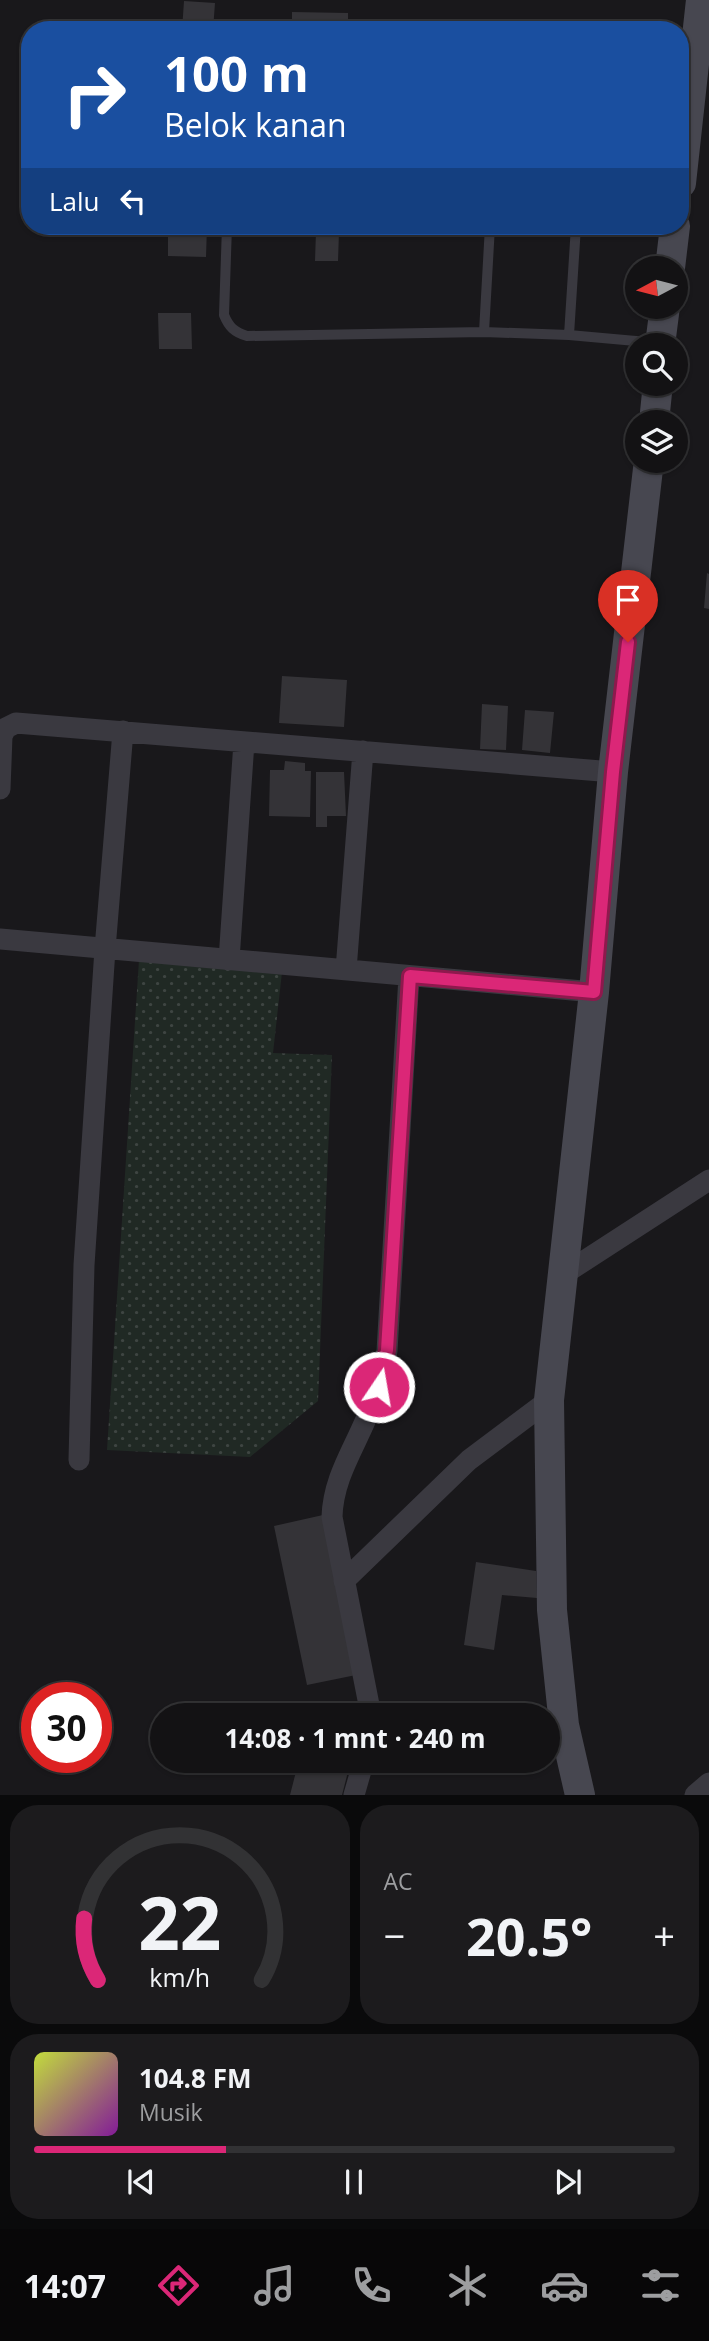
<!DOCTYPE html>
<html lang="id">
<meta charset="utf-8">
<style>
:root{--surface:#131214;--page:#1c1b1d;--text:#f1f3f6;--muted:#9d9ea0;--line:#323234;--accent:#db2777}
body{margin:0;font-family:"Open Sans",sans-serif;background:var(--page);color:var(--text);height:100vh;display:flex;flex-direction:column;font-size:26px;white-space:nowrap}
*{box-sizing:border-box;margin:0}
p{font-size:23px;color:var(--muted)}
.icon{flex:none;width:38px;height:38px;fill:none;stroke:currentColor;stroke-width:2;stroke-linecap:round;stroke-linejoin:round}
.map{position:relative;height:1795px;overflow:hidden}
.details{display:flex;flex-direction:column;gap:10px;padding:10px;background:#0a0a0b;flex:1}
.details>*{flex:none}
.hud{position:absolute;left:21px;top:21px;width:668px;height:214px;border-radius:28px;box-shadow:0 2px 5px #0004,0 0 0 2px var(--line);background:#1a4fa0;color:#fff;overflow:hidden}
.needle{width:46px;rotate:263deg}
.tools{position:absolute;left:625px;top:256px;display:grid;gap:14px}
.tools a{display:grid;place-items:center;width:63px;height:63px;border-radius:50%;background:var(--surface);box-shadow:0 2px 5px #0004,0 0 0 2px var(--line);font-size:35px}
.speed{position:absolute;left:21px;top:1682px;display:flex;gap:14px;font-size:35px;font-weight:700;text-align:center}
.speed>*{display:grid;place-content:center;width:91px;height:91px;border-radius:50%;background:var(--surface);box-shadow:0 2px 5px #0004,0 0 0 2px var(--line);line-height:1}
.speed .limit{border:10px solid #d22;background:#fff;color:#111}
.pin{position:absolute;display:grid;place-items:center;width:60px;height:60px;color:#fff;margin:-72px -30px;border-radius:50% 50% 50% 0;rotate:-45deg;box-shadow:0 0 7px #0007}
.pin .icon{rotate:45deg}
.me{position:absolute;width:77px;margin:-38px;rotate:12deg;stroke-linejoin:round;filter:drop-shadow(0 0 5px #0008)}
.turn{display:flex;align-items:center;gap:24px;height:147px;padding:0 28px;font-size:32px}
.turn .icon{width:91px;height:91px;stroke-width:2.5}
.turn b{display:block;font-size:49px;line-height:60px}
.then{display:flex;align-items:center;height:66px;padding:0 28px;background:#0003;gap:14px;font-size:26px}
.big{font-size:52px;font-weight:700;line-height:1.1}
.details .widget{flex:1;display:flex;flex-direction:column;justify-content:center;gap:10px;min-width:0;padding:0 24px;border-radius:28px;background:var(--page)}
.details .dial{align-items:center;gap:0}
.dial svg{height:182px;overflow:visible;fill:none;stroke:var(--line);stroke-width:7;stroke-linecap:round;text-anchor:middle}
.dial text{fill:var(--text);stroke:none}
.song{display:flex;align-items:center;gap:21px}
.cover{width:84px;height:84px;border-radius:10px;background:linear-gradient(135deg,hsl(70 70% 55%),hsl(290 70% 35%))}
.played{height:7px;border-radius:4px;background:linear-gradient(90deg,var(--accent) 30%,var(--line) 30%)}
.keys{display:flex;justify-content:space-around;direction:ltr}
.heat{display:flex;justify-content:space-between;align-items:center;font-size:38px;direction:ltr}
.details .tiles{flex:1;display:grid;gap:10px;grid-template-columns:1fr 1fr}
.widget:last-child{grid-column:span 2}
.trip{position:absolute;left:150px;top:1703px;width:410px;height:70px;border-radius:35px;background:var(--surface);box-shadow:0 2px 5px #0004,0 0 0 2px var(--line);font-weight:700;line-height:70px;text-align:center}
.menu{display:flex;height:112px;justify-content:space-around;align-items:center;background:#080708;color:var(--muted)}
.menu .icon{width:49px;height:49px}
.menu .current{color:var(--accent)}
.menu b{font-size:32px;color:var(--text)}
.map>svg:first-child{display:block}
.grass{fill:url(#grass-dots)}
.building{fill:#343337}
.lines{fill:none;stroke-linecap:round;stroke-linejoin:round}
.lane{stroke:#3a3940;stroke-width:10}
.street{stroke:#3a3940;stroke-width:21}
.secondary{stroke:#474750;stroke-width:30}
.route-casing{stroke:#8e194d;stroke-width:18}
.route{stroke:#db2777;stroke-width:12}
</style>
<div class="map">
<svg width="709" height="1795" viewBox="0 0 709 1795">
<defs>
<pattern id="grass-dots" width="8" height="8" patternUnits="userSpaceOnUse" patternTransform="scale(1.75)"><rect width="8" height="8" fill="#202924"/><path d="M2 2h.1M6 6h.1" fill="none" stroke="#3e4542" stroke-width="1.8" stroke-linecap="round"/></pattern>
</defs>
<rect width="100%" height="100%" fill="#19181b"/>
<path class="grass" d="M 139,960 L 282,972 L 273,1053 L 332,1055 L 318,1401 L 250,1457 L 107,1450 Z"/>
<path class="building" d="M 184,1 L 215,3 L 213,30 L 182,30 Z
M 292,12 L 348,13 L 348,30 L 292,30 Z
M 155,226 L 207,226 L 206,257 L 168,256 L 168,229 L 155,229 Z
M 277,226 L 385,226 L 385,235 L 339,232 L 338,261 L 315,261 L 316,231 L 277,229 Z
M 158,313 L 191,313 L 192,349 L 159,349 Z
M 707,573 L 709,574 L 709,609 L 704,608 Z
M 282,676 L 347,680 L 344,727 L 279,723 Z
M 482,704 L 508,706 L 506,750 L 480,749 Z
M 525,710 L 554,712 L 550,753 L 522,750 Z
M 285,761 L 305,763 L 305,771 L 311,771 L 310,817 L 269,816 L 270,770 L 284,770 Z
M 316,772 L 344,772 L 346,816 L 327,816 L 327,827 L 316,827 Z
M 323,1515 L 356,1675 L 307,1685 L 274,1526 Z
M 476,1562 L 536,1571 L 537,1598 L 502,1595 L 494,1650 L 464,1645 Z
M 315,1701 L 363,1714 L 363,1715 L 311,1715 Z
M 299,1760 L 351,1760 L 342,1795 L 290,1795 Z"/>
<g class="lines">
<path class="lane" d="M 227,226 L 224,315 C 229,327 234,332 247,336 L 484,332 L 490,226
M 484,332 L 569,335 L 658,343
M 569,335 L 576,226"/>
<path class="street" d="M 0,789 L 2,736 L 6,728 L 16,723 L 613,772
M 0,939 L 594,992
M 229,960 L 244,742
M 346,970 L 363,751
M 564,1274 L 709,1180
M 79,1460 L 84,1265 L 105,949 L 123,731
M 344,1581 L 469,1460 L 549,1400
M 371,1715 L 332,1517 C 333,1480 352,1452 366,1419 C 376,1397 381,1374 387,1351 L 409,976
M 354,1795 L 364,1760
M 695,1795 L 709,1783"/>
<path class="secondary" d="M 681,183 L 701,0
M 670,268 L 675,226
M 660,345 L 665,306
M 654,422 L 658,383
M 580,1795 L 564,1725 L 552,1610 L 549,1400 L 594,992 L 613,772 L 649,460"/>
</g>
<g class="lines">
<defs>
<path id="route" d="M 379,1387 L 387,1350 L 410,976 L 594,992 L 613,772 L 628,642"/>
</defs>
<use href="#route" class="route-casing"/>
<use href="#route" class="route"/>
</g>
</svg>
<div class="tools">
<a><svg class="needle" viewBox="-14 -14 28 28"><path d="M0-13l5 13h-10z" fill="#e53935"/><path d="M0 13l5-13h-10z" fill="#9d9ea0"/></svg></a>
<a><svg class="icon" aria-label="search" viewBox="0 0 24 24"><circle cx="10" cy="10" r="6"/><path d="M15 15l6 6"/></svg></a>
<a><svg class="icon" aria-label="layers" viewBox="0 0 24 24"><path d="M12 4l9 5-9 5-9-5zM3 14l9 5 9-5"/></svg></a>
</div>
<div class="speed"><div class="limit">30</div></div>
<div class="pin" style="left:628px;top:642px;background:#d93025"><svg class="icon" aria-label="arrive" viewBox="0 0 24 24"><path d="M6 21V4h12l-3 4 3 4H6"/></svg></div>
<svg class="me" style="left:379px;top:1387px" viewBox="-20 -20 40 40"><circle r="17" fill="#db2777" stroke="#fff" stroke-width="3"/><path d="M0-11L8 9 0 5-8 9z" fill="#fff"/></svg>
<div class="trip">14:08 · 1 mnt · 240 m</div>
<div class="hud">
<div class="turn"><svg class="icon" aria-label="right" viewBox="0 0 24 24"><path d="M7 20v-9h11M14 6l5 5-5 5"/></svg><div><b>100 m</b>Belok kanan</div></div>
<div class="then">Lalu<svg class="icon" aria-label="left" viewBox="0 0 24 24"><path d="M17 20v-9H6M10 6l-5 5 5 5"/></svg></div>
</div>
</div>
<section class="details">
<div class="tiles">
<div class="widget dial"><svg viewBox="0 0 100 80">
<path d="M14 69A42 42 0 1 1 86 69"/>
<path d="M14 69A42 42 0 0 1 8 42" stroke="#db2777"/>
<text x="50" y="56" font-size="32" font-weight="700">22</text>
<text x="50" y="72" font-size="11">km/h</text>
</svg></div>
<div class="widget"><p>AC</p>
<div class="heat"><a>−</a><b class="big">20.5°</b><a>+</a></div>
</div>
<div class="widget">
<div class="song"><i class="cover"></i><div><b>104.8 FM</b><p>Musik</p></div></div>
<div class="played"></div>
<div class="keys"><svg class="icon" aria-label="previous" viewBox="0 0 24 24"><path d="M18 5L8 12l10 7zM5 5v14"/></svg><svg class="icon" aria-label="pause" viewBox="0 0 24 24"><path d="M8 5v14M16 5v14"/></svg><svg class="icon" aria-label="next" viewBox="0 0 24 24"><path d="M6 5l10 7-10 7zM19 5v14"/></svg></div>
</div>
</div>
</section>
<nav class="menu">
<b>14:07</b>
<svg class="icon current" aria-label="directions" viewBox="0 0 24 24"><path d="M12 3l9 9-9 9-9-9zM9 14v-3h6M13 9l2 2-2 2"/></svg>
<svg class="icon" aria-label="music" viewBox="0 0 24 24"><path d="M9 18V5l10-2v13"/><circle cx="6" cy="18" r="3"/><circle cx="16" cy="16" r="3"/></svg>
<svg class="icon" aria-label="phone" viewBox="0 0 24 24"><path d="M5 4h4l2 5-3 2q2 4 5 5l2-3 5 2v4C11 20 4 13 5 4z"/></svg>
<svg class="icon" aria-label="climate" viewBox="0 0 24 24"><path d="M12 3v18M4 7l16 10M4 17L20 7"/></svg>
<svg class="icon" aria-label="car" viewBox="0 0 24 24"><path d="M5 17H2v-5l4-1 3-4h7l3 4 3 1v5h-3M9 17h6M6 11h13"/><circle cx="7" cy="17" r="2"/><circle cx="17" cy="17" r="2"/></svg>
<svg class="icon" aria-label="filters" viewBox="0 0 24 24"><path d="M4 7h16M4 17h16"/><circle cx="9" cy="7" r="2"/><circle cx="15" cy="17" r="2"/></svg>
</nav>
